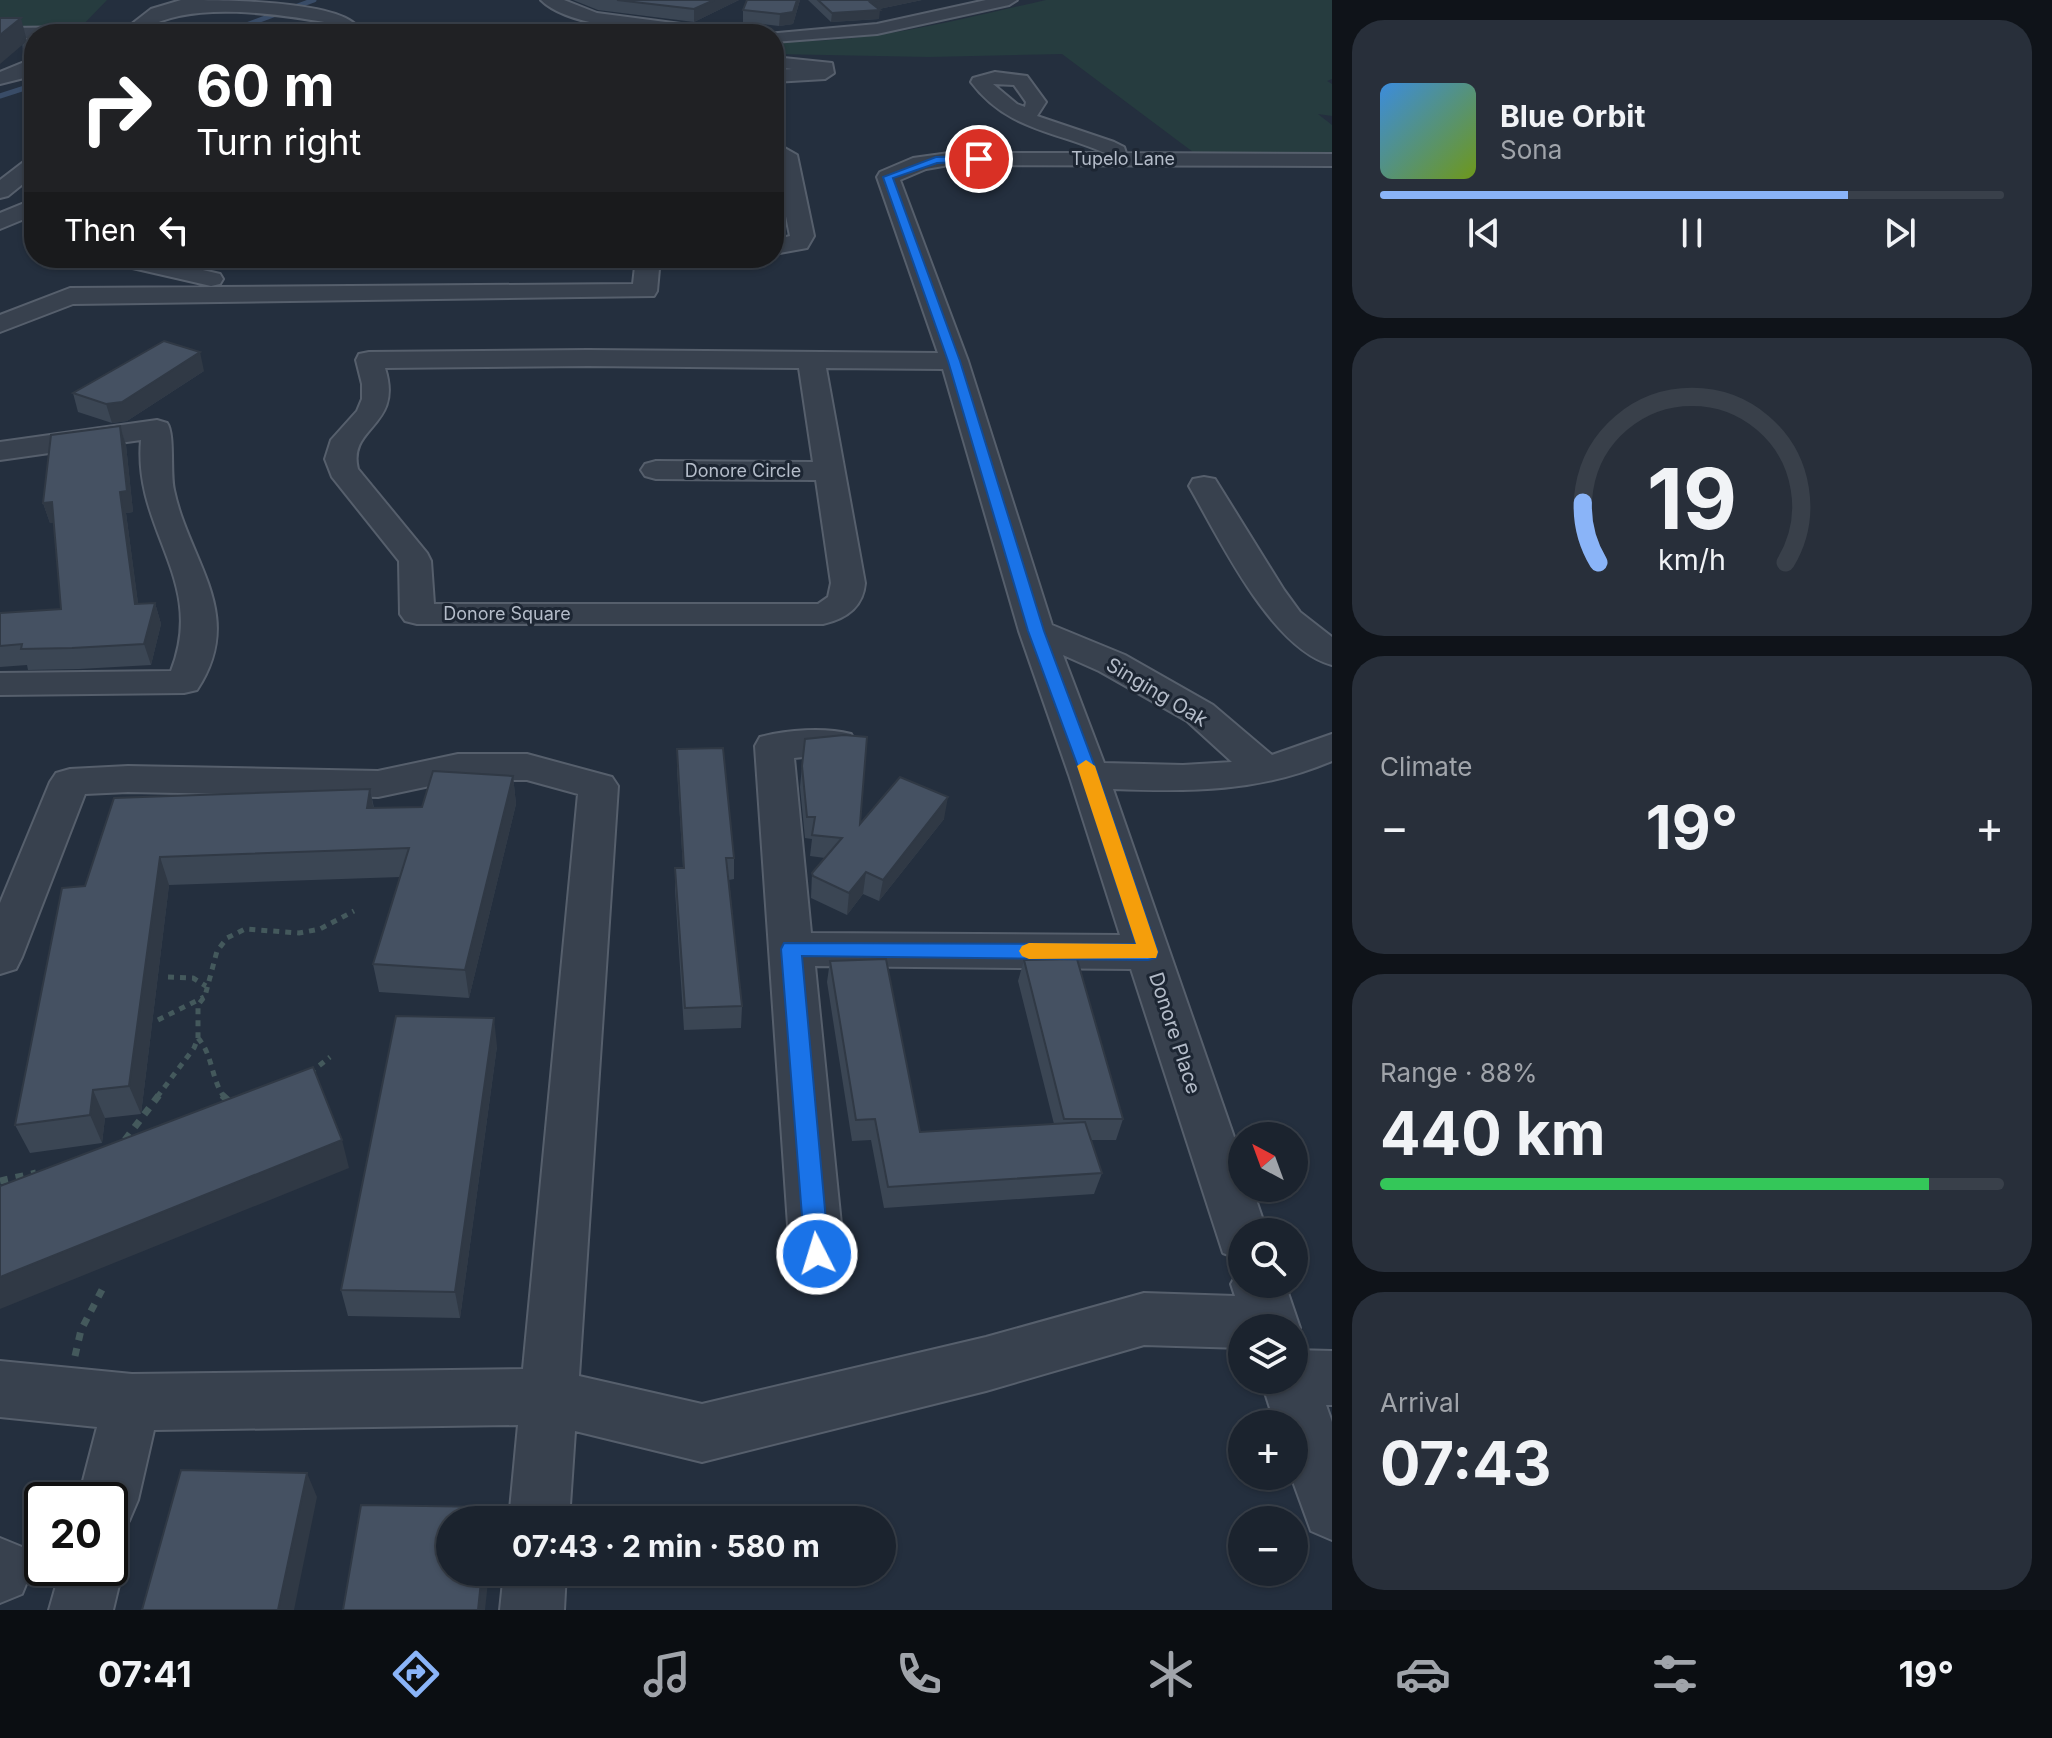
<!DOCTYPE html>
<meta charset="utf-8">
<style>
:root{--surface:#1b232e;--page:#282f3a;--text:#f1f3f6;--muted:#a0a4aa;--line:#39404a;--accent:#8ab4f8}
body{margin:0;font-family:Inter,sans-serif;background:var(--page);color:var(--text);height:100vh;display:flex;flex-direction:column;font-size:30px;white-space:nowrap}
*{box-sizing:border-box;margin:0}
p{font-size:26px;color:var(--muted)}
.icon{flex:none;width:44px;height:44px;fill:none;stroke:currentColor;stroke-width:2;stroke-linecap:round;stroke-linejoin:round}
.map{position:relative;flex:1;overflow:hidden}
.sheet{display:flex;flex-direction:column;gap:20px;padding:20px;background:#0f1319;width:720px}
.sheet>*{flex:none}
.guide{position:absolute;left:24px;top:24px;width:760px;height:244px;border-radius:32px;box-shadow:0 2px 6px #0004,0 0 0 2px var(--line);background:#202124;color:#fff;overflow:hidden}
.needle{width:52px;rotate:319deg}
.controls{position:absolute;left:1228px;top:1122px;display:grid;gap:16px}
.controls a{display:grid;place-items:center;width:80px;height:80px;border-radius:50%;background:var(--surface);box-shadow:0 2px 6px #0004,0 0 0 2px var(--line);font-size:40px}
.speed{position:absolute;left:24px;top:1482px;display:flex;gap:16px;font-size:40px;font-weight:700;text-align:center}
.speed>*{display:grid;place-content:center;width:104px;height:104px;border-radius:50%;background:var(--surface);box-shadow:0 2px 6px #0004,0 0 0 2px var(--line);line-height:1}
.speed .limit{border:4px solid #111;border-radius:12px;background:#fff;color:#111}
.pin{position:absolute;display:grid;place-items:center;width:68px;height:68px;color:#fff;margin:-34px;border:4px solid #fff;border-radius:50%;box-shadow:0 2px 8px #0007}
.me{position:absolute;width:88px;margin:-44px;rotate:355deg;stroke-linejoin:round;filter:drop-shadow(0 0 6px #0008)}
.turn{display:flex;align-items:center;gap:28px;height:168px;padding:0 40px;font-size:36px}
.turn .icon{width:104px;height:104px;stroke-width:2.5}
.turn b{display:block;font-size:56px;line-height:68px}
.then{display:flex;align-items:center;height:76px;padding:0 40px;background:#0003;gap:16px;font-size:30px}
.big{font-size:60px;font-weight:700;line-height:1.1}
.sheet .widget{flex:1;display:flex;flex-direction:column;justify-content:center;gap:12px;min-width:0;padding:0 28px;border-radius:32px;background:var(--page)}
.sheet .dial{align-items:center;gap:0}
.dial svg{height:208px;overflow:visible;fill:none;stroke:var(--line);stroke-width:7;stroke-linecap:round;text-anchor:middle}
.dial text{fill:var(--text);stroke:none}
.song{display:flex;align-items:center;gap:24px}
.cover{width:96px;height:96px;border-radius:12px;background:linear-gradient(135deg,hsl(210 70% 55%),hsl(80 70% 35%))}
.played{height:8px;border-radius:4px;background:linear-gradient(90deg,var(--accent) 75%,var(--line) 75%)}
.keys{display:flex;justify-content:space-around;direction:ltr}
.heat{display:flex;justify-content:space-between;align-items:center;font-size:44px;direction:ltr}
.charge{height:12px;border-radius:6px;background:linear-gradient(90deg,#34c759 88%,var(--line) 0)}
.trip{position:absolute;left:436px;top:1506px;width:460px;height:80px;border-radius:40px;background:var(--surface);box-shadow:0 2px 6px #0004,0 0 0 2px var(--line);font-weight:700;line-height:80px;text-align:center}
.tabs{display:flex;height:128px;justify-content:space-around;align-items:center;background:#0b0e12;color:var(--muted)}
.tabs .icon{width:56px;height:56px}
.tabs .current{color:var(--accent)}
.tabs b{font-size:36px;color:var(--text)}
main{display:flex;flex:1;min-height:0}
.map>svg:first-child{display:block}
.green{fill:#263c3f}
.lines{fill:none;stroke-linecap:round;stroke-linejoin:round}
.stream{stroke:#394c67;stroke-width:5}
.minor-tunnel{stroke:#3a4453;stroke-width:19;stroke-dasharray:19 9;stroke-linecap:butt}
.minor-casing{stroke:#565f6c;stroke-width:4}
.path-far1{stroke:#44595c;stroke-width:5;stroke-dasharray:6 6;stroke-linecap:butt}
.path{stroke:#44595c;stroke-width:7;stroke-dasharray:8 8;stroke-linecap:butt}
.minor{fill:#38414e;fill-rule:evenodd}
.wall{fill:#3b4654}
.shaded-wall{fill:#303945}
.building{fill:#455162;stroke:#303945;stroke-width:2}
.route{fill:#1a73e8;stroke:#114b97;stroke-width:2}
.slow{fill:#f59e0b}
.labels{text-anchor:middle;stroke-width:6;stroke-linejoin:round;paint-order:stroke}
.far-street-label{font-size:18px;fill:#b4bcc9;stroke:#1d2633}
.street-label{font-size:20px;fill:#b4bcc9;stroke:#1d2633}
</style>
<main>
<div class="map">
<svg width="1332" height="1610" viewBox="0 0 1332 1610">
<rect width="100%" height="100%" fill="#242f3e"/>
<path class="green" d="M 0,0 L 107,0 L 78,30 L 0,30 Z
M 1046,0 L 1332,0 L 1332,79 L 1327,81 L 1332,84 L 1332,116 L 1318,114 L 1332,125 L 1332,155 L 1197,155 L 1062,54 L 929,57 L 774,54 L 774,41 C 867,45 956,20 1046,0 Z
M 659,31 L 688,34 L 370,34 L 371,32 Z"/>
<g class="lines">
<path class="stream" d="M 222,34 L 314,0
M 0,96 L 34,85"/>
<path class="minor-tunnel" d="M 22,41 L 34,40"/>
<defs>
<path id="minor" d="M 181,0 C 218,0 334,0 357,26 L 354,34 L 336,34 L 339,27 L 335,24 C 279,14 192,0 144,29 L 151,34 L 128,34 L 124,30 L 151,9 Z
M 541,0 L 564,0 L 597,13 L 719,29 L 728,34 C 683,34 573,32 541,0 Z
M 986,0 L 1017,0 L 1009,5 L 877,34 L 774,42 L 774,34 L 767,34 L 877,24 Z
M 98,27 L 104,28 L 105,34 L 34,34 L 34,38 L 0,38 L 0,28 Z
M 774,57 L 832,63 L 834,73 L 825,79 L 774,82 L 774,70 L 792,69 L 774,67 Z
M 34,58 L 34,72 L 24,78 L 0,84 L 0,72 Z
M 995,72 L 1027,76 L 1046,102 L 1037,116 L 1114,142 L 1124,147 L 1126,153 L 1332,154 L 1332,166 L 949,165 L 926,169 L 900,180 L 968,361 L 1052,625 L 1125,655 L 1213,705 L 1272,755 L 1332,734 L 1332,761 C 1259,792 1192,792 1113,789 L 1242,1160 L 1242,1188 L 1252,1188 L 1267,1232 L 1242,1232 L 1242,1260 L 1223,1253 L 1131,969 L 815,966 L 844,1254 L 836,1271 L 817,1278 L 798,1271 L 790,1254 L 755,746 L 760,737 C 787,730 824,727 851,734 L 856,743 L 851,752 L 794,758 L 811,933 L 1120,935 L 1069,775 L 1019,631 L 943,369 L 826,368 L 865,583 C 863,608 845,619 823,624 L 417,624 L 405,621 L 400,614 L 399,561 L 332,477 L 325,459 L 331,440 L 357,411 L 362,399 L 362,384 L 356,360 L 359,354 L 369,352 L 588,350 L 938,353 L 877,177 L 880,172 L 913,158 L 949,153 L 1105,153 C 1055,131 1007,130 971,82 L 973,78 ZM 993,84 L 1014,85 L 1026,102 L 1025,107 L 1017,104 ZM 588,366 L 799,368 L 813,462 L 656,461 L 645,464 L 641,470 L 645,476 L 656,479 L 816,480 L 831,583 L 828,597 L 818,604 L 434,604 L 431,561 L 427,553 L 358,469 C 347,426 404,427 385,368 ZM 1063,655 L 1099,671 L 1187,721 L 1232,762 L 1183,765 L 1104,763 Z
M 774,142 L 797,155 L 814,236 L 807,248 L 774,254 L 774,240 L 790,236 L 774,157 Z
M 34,159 L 34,175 L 8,196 L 0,198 L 0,180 L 26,160 Z
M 34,199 L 34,215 L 0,229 L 0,213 Z
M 151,258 L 220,274 L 223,279 L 220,284 L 211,286 L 115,264 L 111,259 Z
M 636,258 L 660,258 L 657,291 L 654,296 L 73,304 L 0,332 L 0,315 L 70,288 L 633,284 Z
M 157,420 L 167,423 C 175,434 170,472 174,490 C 189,562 247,614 197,690 L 184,693 L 0,695 L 0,673 L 171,671 C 207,580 133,531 141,440 L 0,460 L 0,442 Z
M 1204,477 L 1215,479 L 1284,590 L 1300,612 L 1332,637 L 1332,665 C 1271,649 1219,538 1189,486 L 1193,479 Z
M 458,754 L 527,754 L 612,777 L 618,786 L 579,1376 L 702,1404 L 986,1337 L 1144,1293 L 1235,1296 L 1231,1284 L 1242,1265 L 1242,1284 L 1285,1284 L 1300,1328 L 1294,1341 L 1294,1328 L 1242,1328 L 1242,1348 L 1144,1345 L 986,1391 L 702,1462 L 575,1431 L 569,1520 L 509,1520 L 518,1425 L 154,1430 L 138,1500 L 129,1521 L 110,1529 L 110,1500 L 78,1500 L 97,1427 L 0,1417 L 0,1361 L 132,1374 L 523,1369 L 578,794 L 527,780 L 458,780 L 378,797 L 128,792 L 85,794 L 22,957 L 16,969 L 0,974 L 0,903 L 50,782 L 56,773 L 70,769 L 128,766 L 378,771 Z
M 1294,1350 L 1332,1351 L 1332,1405 L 1326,1405 L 1332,1422 L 1332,1540 L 1311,1531 L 1291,1476 L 1294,1476 L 1294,1424 L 1275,1424 L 1261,1380 L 1294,1380 Z
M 0,1538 L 22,1547 L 31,1572 L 22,1594 L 0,1603 Z
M 110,1544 L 114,1546 L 123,1568 L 113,1610 L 49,1610 L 61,1568 L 110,1568 Z
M 504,1572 L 566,1572 L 564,1610 L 500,1610 Z"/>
</defs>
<use href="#minor" class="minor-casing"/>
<path class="path-far1" d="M 168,977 L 193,978 L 206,986
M 158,1020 L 204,997
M 198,1038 C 213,1055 211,1079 224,1097
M 310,1073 L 330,1057
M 157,1097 L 194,1048 L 198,1038 L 198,1005 L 205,996 L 217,951 L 227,938 L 245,929 L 299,933 L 320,929 L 354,911"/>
<path class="path" d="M 222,1095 L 230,1102
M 125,1140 L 159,1095
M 0,1181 L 36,1173
M 75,1356 L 81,1330 L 105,1284"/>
<use href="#minor" class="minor"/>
</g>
<path class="wall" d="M 573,0 L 739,0 L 694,22 L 598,10 Z
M 800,0 L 793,24 L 779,26 L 743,22 L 743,10 Z
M 808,0 L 922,0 L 879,9 L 879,19 L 831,22 Z
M 204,371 L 127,421 L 112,423 L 78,412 L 73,393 Z
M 120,426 L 126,445 L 133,512 L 126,513 L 138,604 L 155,603 L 161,624 L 151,665 L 79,669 L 28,670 L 27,665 L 0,667 L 0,613 L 61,609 L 54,522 L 50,523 L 43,503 Z
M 677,749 L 734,858 L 734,879 L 729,880 L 742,1006 L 741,1028 L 684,1030 L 675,890 L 675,868 L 683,868 L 677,770 Z
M 802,766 L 860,824 L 944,819 L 879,901 L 863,894 L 847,915 L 811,898 L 812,873 L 825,858 L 810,856 L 812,839 L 805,838 L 800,787 Z
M 513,776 L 516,804 L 469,998 L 379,992 L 373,964 L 400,877 L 169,885 L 141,1114 L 105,1118 L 102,1143 L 30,1153 L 15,1125 L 85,886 L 114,798 L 370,789 L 374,808 L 422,807 Z
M 1024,960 L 1123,1119 L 1116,1140 L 1091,1140 L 1102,1173 L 1094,1194 L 884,1208 L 871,1140 L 852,1141 L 827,982 L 830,961 L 920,1132 L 1054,1124 L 1018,981 Z
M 497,1046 L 460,1318 L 348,1316 L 341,1290 Z"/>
<path class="shaded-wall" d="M 714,0 L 739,0 L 694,22 L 694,9 Z
M 797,0 L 800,0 L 793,24 L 779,26 L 780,14 Z
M 880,0 L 922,0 L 874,10 L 880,10 L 879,19 L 831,22 L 832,13 Z
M 21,18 L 27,41 L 0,64 L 0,35 Z
M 200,352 L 204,371 L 127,421 L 112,423 L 106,404 Z
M 120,426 L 126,445 L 133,512 L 126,513 L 141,625 L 135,604 L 120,492 Z
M 52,502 L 59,522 L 50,523 L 43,503 Z
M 155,603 L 161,624 L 151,665 L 144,644 Z
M 513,776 L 516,804 L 469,998 L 465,970 Z
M 370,789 L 375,817 L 367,808 Z
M 948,797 L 944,819 L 879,901 L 883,880 Z
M 160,857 L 169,885 L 141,1114 L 129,1086 Z
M 866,872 L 863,894 L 847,915 L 849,893 Z
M 494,1018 L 497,1046 L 460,1318 L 455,1292 Z
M 93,1090 L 105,1118 L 102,1143 L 90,1115 Z
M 342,1140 L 349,1168 L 0,1309 L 0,1277 Z
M 307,1473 L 317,1497 L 294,1610 L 278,1610 Z
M 482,1572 L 489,1572 L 485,1610 L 478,1610 Z"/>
<path class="building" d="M 617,0 L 714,0 L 694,9 Z
M 747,0 L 797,0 L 793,12 L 780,14 L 743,10 Z
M 818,0 L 880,0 L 870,2 L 880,10 L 832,13 Z
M 0,18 L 21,18 L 0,35 Z
M 164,341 L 200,352 L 122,402 L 106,404 L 73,393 Z
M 120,426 L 127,491 L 120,492 L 135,604 L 155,603 L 144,644 L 72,648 L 21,649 L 22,644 L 0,646 L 0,613 L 61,609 L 52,502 L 43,503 L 51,435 Z
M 844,735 L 867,737 L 860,824 L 900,777 L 948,797 L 883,880 L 866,872 L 849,893 L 813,876 L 812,873 L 842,838 L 812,835 L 815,817 L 807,817 L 802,766 L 805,739 Z
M 723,748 L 734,858 L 726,858 L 742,1006 L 685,1008 L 675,868 L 684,868 L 677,749 Z
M 433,771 L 513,776 L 465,970 L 373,964 L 409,848 L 160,857 L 129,1086 L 93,1090 L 90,1115 L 15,1125 L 62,888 L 85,886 L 114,798 L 370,789 L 367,808 L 422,807 Z
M 886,959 L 920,1132 L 1085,1122 L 1102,1173 L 888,1187 L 875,1119 L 856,1120 L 830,961 Z
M 1077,959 L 1123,1119 L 1064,1119 L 1024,960 Z
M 396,1016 L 494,1018 L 455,1292 L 341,1290 Z
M 313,1067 L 342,1140 L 0,1277 L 0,1186 Z
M 181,1470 L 307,1473 L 278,1610 L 142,1610 Z
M 361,1505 L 489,1507 L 488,1520 L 450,1520 L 450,1572 L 482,1572 L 478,1610 L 343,1610 Z"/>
<path class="route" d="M 979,156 L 982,161 L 937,163 L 893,178 L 960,361 L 1044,631 L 1098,775 L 1158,952 L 1156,958 L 1148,960 L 802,956 L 829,1254 L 825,1262 L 817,1265 L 808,1262 L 805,1254 L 781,949 L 784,943 L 1136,944 L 1081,775 L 1028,631 L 948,361 L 883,177 L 936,157 Z"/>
<path class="slow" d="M 1086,760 L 1095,766 L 1158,952 L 1156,958 L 1029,959 L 1022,956 L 1019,951 L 1022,946 L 1029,943 L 1136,944 L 1077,766 Z"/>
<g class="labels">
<g class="far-street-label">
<text x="1123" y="165">Tupelo Lane</text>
<text x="743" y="477">Donore Circle</text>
<text x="507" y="620">Donore Square</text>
</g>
<g class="street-label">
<text transform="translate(1157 692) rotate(31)" y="7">Singing Oak</text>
<text transform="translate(1175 1033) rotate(72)" y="7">Donore Place</text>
</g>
</g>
</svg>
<div class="controls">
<a><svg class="needle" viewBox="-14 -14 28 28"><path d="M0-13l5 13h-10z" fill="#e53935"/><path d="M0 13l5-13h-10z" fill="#a0a4aa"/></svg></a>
<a><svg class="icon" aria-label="search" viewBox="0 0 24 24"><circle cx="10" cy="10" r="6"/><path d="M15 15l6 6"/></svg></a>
<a><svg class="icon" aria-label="layers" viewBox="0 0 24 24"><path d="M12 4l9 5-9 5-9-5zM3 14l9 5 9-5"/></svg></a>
<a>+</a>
<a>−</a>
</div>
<div class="speed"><div class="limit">20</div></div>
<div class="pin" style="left:979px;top:159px;background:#d93025"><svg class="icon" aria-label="arrive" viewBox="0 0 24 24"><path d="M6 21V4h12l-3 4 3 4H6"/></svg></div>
<svg class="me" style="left:817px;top:1254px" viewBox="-20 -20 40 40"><circle r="17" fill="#1a73e8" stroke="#fff" stroke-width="3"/><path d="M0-11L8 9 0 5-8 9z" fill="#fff"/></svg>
<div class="trip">07:43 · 2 min · 580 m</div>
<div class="guide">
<div class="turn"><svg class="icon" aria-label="right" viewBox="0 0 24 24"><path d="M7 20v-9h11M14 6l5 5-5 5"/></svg><div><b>60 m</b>Turn right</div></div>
<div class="then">Then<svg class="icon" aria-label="left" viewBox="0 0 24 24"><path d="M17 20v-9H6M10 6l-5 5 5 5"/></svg></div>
</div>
</div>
<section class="sheet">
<div class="widget">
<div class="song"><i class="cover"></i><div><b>Blue Orbit</b><p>Sona</p></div></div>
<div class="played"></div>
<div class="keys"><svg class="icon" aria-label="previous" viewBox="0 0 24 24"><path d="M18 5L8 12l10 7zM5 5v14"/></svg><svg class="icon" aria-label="pause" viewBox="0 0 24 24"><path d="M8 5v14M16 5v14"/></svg><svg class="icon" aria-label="next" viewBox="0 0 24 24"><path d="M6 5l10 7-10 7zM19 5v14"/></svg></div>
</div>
<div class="widget dial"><svg viewBox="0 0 100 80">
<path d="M14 69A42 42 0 1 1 86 69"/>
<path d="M14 69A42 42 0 0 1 8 46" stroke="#8ab4f8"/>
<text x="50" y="56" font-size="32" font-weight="700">19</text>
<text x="50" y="72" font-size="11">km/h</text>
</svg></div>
<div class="widget"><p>Climate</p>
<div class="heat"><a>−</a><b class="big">19°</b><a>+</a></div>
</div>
<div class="widget"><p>Range · 88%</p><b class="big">440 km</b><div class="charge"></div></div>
<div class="widget"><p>Arrival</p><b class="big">07:43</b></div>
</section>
</main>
<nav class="tabs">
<b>07:41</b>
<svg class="icon current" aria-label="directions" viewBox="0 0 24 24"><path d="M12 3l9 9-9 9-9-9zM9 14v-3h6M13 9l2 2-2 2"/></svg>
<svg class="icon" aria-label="music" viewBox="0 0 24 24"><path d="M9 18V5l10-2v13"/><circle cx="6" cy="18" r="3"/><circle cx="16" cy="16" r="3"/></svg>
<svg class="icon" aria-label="phone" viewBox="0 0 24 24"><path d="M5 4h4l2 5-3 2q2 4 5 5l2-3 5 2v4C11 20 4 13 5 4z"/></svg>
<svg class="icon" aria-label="climate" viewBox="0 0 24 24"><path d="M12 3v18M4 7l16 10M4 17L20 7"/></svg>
<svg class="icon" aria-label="car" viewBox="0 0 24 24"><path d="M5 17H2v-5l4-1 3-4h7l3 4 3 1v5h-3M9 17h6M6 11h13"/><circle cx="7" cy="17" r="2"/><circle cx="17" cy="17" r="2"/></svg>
<svg class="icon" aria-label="filters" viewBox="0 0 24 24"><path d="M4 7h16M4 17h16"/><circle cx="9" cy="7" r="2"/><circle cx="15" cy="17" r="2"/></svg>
<b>19°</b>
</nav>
